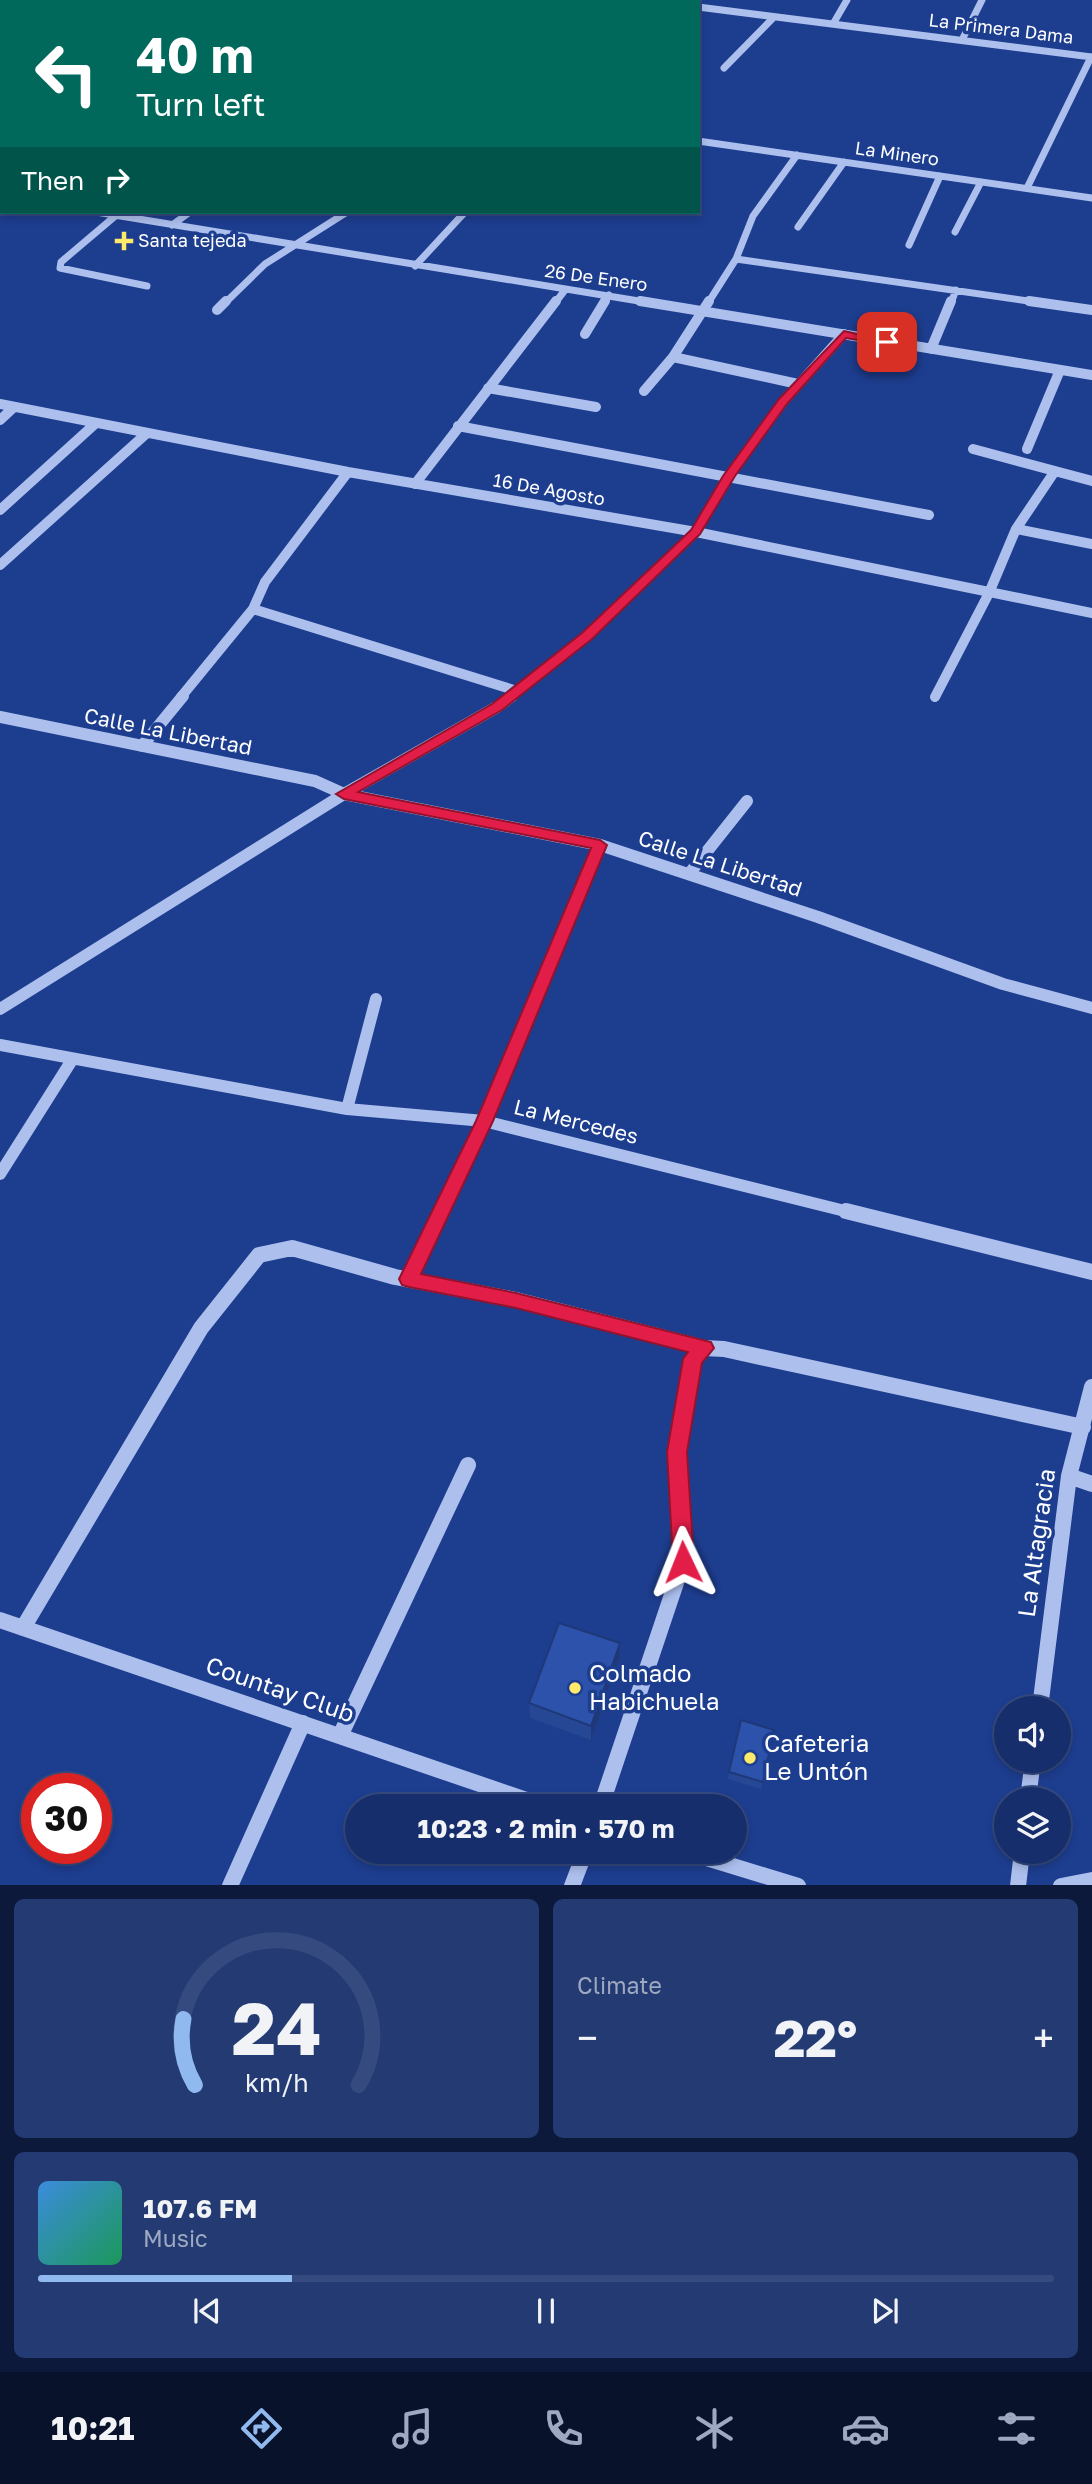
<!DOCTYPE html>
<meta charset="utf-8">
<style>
:root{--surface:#162e6b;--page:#233a73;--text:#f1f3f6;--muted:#9ea8c1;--line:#354a7e;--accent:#90b9f0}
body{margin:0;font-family:"Golos Text",sans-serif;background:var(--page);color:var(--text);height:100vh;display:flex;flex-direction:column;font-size:26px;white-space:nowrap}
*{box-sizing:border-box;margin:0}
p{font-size:23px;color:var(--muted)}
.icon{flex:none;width:38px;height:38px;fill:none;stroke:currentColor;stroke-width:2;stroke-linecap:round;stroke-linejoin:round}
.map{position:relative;height:1885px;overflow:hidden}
.details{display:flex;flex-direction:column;gap:14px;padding:14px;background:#0c193b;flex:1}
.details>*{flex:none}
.top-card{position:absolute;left:0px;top:0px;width:700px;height:214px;box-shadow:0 4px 10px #0003,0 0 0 2px var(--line);background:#00695c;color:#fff;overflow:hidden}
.buttons{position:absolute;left:994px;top:1696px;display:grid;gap:14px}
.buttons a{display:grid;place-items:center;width:77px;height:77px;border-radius:50%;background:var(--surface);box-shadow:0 4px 10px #0003,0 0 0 2px var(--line);font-size:35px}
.speed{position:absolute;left:21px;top:1773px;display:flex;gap:14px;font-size:35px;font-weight:700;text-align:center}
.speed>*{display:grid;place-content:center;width:91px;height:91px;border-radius:50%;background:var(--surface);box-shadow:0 4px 10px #0003,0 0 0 2px var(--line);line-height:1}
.speed .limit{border:10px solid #d22;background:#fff;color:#111}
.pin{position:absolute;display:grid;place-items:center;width:60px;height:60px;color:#fff;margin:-30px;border-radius:14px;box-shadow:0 4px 10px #0006}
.me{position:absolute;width:77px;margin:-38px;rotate:358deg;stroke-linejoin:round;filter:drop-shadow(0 0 5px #0008)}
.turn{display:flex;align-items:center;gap:24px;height:147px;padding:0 21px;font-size:32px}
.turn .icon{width:91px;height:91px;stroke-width:2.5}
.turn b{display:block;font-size:49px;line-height:60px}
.then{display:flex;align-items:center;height:66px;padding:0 21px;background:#0003;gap:14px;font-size:26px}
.big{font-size:52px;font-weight:700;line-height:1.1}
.details .widget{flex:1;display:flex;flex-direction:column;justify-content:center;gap:10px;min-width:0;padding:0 24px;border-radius:10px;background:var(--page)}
.details .dial{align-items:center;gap:0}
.dial svg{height:182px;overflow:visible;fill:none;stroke:var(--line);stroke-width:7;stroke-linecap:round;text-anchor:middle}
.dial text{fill:var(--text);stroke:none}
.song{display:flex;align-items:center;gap:21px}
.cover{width:84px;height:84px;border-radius:10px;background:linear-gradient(135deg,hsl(210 70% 55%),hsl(150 70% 35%))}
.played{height:7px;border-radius:4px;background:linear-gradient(90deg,var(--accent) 25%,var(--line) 25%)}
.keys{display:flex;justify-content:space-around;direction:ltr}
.heat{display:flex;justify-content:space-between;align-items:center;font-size:38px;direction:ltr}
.details .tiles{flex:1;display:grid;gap:14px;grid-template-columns:1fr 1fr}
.widget:last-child{grid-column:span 2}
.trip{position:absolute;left:345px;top:1794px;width:402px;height:70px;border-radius:35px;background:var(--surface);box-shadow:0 4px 10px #0003,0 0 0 2px var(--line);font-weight:700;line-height:70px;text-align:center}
.dock{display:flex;height:112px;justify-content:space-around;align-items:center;background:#09122b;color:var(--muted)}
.dock .icon{width:49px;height:49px}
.dock .selected{color:var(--accent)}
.dock b{font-size:32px;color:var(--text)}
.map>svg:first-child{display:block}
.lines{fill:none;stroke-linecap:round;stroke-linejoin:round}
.minor-far3{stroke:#acbfed;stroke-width:7}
.minor-far2{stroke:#acbfed;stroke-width:10}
.minor-far1{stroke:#acbfed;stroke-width:12}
.minor{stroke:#acbfed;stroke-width:16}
.wall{fill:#264794}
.shaded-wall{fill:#1f3978}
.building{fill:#2c52ac;stroke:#1f3978;stroke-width:2}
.route{fill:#e11d48;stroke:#92132f;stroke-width:2}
.poi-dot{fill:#fde96a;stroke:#1d3d8f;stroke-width:2.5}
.labels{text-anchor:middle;stroke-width:7;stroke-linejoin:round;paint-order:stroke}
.far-street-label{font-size:18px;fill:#fff;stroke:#1d3d8f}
.far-poi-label{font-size:18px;fill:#fff;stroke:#1d3d8f;text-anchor:start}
.street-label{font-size:21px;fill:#fff;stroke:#1d3d8f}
.near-street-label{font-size:24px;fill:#fff;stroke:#1d3d8f}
.near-poi-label{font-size:24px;fill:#fff;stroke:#1d3d8f;text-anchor:start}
</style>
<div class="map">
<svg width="1092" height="1886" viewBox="0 0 1092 1886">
<rect width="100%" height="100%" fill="#1d3d8f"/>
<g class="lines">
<path class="minor-far3" d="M 648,0 L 661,2
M 99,2 L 101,0
M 400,2 L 402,0
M 462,2 L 465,0
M 698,7 L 1092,57
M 833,24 L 847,0
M 962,40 L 982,0
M 724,68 L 774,17
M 698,141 L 1092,198
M 1027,188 L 1091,57
M 96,212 L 651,303
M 120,212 L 61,262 L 60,268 L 147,286
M 172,225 L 190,212
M 798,227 L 844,162
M 955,232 L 981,182
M 909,245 L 940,176
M 736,259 L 1042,303
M 415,266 L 465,212
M 225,303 L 265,264 L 347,212
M 555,303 L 565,290
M 604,303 L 609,295
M 708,303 L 736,259 L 753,216 L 797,155
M 951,303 L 956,290"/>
<path class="minor-far2" d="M 640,301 L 1092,375
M 1029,301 L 1092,310
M 217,310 L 226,301
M 585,334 L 605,301
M 931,349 L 951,301
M 673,357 L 798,384
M 488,388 L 596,407
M 644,391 L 673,357 L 709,301
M 0,404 L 348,472 L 696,532 L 1092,613
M 0,420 L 14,407
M 458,426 L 929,515
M 973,449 L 1092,481
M 1027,449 L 1060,370
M 348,472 L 265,582 L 253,609 L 517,691
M 415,484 L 556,301
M 0,510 L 96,423
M 1016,529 L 1092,544
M 0,565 L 147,433
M 181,697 L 253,609
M 509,697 L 587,636 L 696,532 L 729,476 L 783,402 L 844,334
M 935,697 L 989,593 L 1016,529 L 1055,471"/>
<path class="minor-far1" d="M 0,717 L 315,781 L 344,794 L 600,845 L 818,917 L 1003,984 L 1092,1008
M 142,746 L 183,696
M 689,874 L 747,801
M 0,1009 L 344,794 L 497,707 L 512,696
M 0,1045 L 347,1109 L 484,1121 L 853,1213
M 347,1109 L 376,999
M 0,1174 L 72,1060
M 440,1213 L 484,1121 L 600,845"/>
<path class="minor" d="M 846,1211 L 1092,1272
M 409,1279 L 441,1211
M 1069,1476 L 1092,1484
M 0,1620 L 544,1806
M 23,1628 L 201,1328 L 259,1255 L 292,1248 L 395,1277 L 516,1300 L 704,1348 L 724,1349 L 1083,1427
M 1040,1708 L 1069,1476 L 1092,1387
M 340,1736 L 468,1465
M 1028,1799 L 1033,1760
M 601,1806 L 683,1562 L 677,1452 L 693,1359 L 704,1348
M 687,1852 L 798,1886
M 230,1886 L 303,1723
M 572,1886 L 585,1852
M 1018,1886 L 1022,1852
M 1061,1886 L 1092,1880"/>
</g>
<path class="wall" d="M 620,1643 L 619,1658 L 591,1740 L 530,1718 L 529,1703 Z
M 774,1730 L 761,1789 L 728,1779 L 729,1772 Z"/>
<path class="shaded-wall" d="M 199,0 L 212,0 L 210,2 L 196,2 Z
M 620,1643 L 619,1658 L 591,1740 L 591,1726 Z"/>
<path class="building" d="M 109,0 L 199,0 L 196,2 L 107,2 Z
M 559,1623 L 620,1643 L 591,1726 L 529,1703 Z
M 741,1720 L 774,1730 L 763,1782 L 729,1772 Z"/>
<path class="route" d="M 844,331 L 893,342 L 887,345 L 846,338 L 787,404 L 735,476 L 700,534 L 592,639 L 502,710 L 358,792 L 600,840 L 607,845 L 493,1121 L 421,1274 L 516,1293 L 711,1342 L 714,1348 L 702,1363 L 687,1452 L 694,1562 L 691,1569 L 683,1572 L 676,1569 L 673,1562 L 667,1452 L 683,1359 L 688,1352 L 516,1308 L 409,1287 L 402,1285 L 399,1279 L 476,1121 L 591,848 L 344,799 L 336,794 L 492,704 L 582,633 L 691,530 L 723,476 L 779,399 Z"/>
<g class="poi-dot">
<path d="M120.5 230.5h7v7h7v7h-7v7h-7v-7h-7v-7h7z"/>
<circle cx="575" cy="1688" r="7"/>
<circle cx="750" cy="1758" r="7"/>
</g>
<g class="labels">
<g class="far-street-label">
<text transform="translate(1001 29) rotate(7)" y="6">La Primera Dama</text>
<text transform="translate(897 154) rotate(8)" y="6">La Minero</text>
<text transform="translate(596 278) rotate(8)" y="6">26 De Enero</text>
<text transform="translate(549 490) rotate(10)" y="6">16 De Agosto</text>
</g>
<g class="far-poi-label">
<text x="138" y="247">Santa tejeda</text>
</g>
<g class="street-label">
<text transform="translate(168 732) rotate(11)" y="7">Calle La Libertad</text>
<text transform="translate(720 864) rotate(18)" y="7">Calle La Libertad</text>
<text transform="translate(576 1122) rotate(14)" y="7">La Mercedes</text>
</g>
<g class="near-street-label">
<text transform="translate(1037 1543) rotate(-82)" y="8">La Altagracia</text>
<text transform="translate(280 1690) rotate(19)" y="8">Countay Club</text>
</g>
<g class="near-poi-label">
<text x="589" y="1682">Colmado<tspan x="589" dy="28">Habichuela</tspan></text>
<text x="764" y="1752">Cafeteria<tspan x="764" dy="28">Le Untón</tspan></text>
</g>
</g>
</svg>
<div class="buttons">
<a><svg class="icon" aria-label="sound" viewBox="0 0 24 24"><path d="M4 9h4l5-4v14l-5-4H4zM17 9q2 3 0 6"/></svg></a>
<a><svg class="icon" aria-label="layers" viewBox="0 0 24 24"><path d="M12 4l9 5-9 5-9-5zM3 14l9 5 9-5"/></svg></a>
</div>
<div class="speed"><div class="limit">30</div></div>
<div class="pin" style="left:887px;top:342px;background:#d93025"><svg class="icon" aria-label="arrive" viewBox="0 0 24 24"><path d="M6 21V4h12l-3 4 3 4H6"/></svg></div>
<svg class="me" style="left:683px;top:1562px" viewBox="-20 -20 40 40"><path d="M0-17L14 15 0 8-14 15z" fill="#e11d48" stroke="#fff" stroke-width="4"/></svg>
<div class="trip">10:23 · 2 min · 570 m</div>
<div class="top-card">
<div class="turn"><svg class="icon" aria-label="left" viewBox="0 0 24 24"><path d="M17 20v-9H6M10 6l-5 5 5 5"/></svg><div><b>40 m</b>Turn left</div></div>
<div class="then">Then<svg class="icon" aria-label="right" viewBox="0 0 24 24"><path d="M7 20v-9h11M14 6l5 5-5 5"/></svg></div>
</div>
</div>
<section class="details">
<div class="tiles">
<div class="widget dial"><svg viewBox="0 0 100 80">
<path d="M14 69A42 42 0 1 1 86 69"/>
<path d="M14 69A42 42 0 0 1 9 40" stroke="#90b9f0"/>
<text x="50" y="56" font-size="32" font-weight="700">24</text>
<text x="50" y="72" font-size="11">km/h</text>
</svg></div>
<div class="widget"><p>Climate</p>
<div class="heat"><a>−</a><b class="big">22°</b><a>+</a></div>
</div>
<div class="widget">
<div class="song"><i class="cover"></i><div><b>107.6 FM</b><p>Music</p></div></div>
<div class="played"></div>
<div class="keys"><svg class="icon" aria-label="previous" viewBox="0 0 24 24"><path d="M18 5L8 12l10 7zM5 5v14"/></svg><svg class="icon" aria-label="pause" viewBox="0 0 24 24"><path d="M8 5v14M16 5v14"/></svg><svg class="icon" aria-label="next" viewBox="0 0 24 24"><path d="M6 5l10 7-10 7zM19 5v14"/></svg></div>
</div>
</div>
</section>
<nav class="dock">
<b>10:21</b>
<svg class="icon selected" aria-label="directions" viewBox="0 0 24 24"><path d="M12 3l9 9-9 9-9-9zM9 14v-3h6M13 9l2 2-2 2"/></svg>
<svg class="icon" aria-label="music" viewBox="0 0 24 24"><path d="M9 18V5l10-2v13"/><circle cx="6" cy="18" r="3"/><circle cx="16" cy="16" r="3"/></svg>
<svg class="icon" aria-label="phone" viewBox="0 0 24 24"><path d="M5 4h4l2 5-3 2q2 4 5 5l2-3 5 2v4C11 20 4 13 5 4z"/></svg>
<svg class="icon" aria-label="climate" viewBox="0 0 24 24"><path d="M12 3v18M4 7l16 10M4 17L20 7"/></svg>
<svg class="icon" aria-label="car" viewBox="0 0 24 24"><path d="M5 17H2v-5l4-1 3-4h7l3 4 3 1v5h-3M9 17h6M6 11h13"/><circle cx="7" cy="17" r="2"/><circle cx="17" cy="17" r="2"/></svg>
<svg class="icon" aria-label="filters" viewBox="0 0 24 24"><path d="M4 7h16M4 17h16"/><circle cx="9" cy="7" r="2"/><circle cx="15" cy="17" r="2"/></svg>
</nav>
